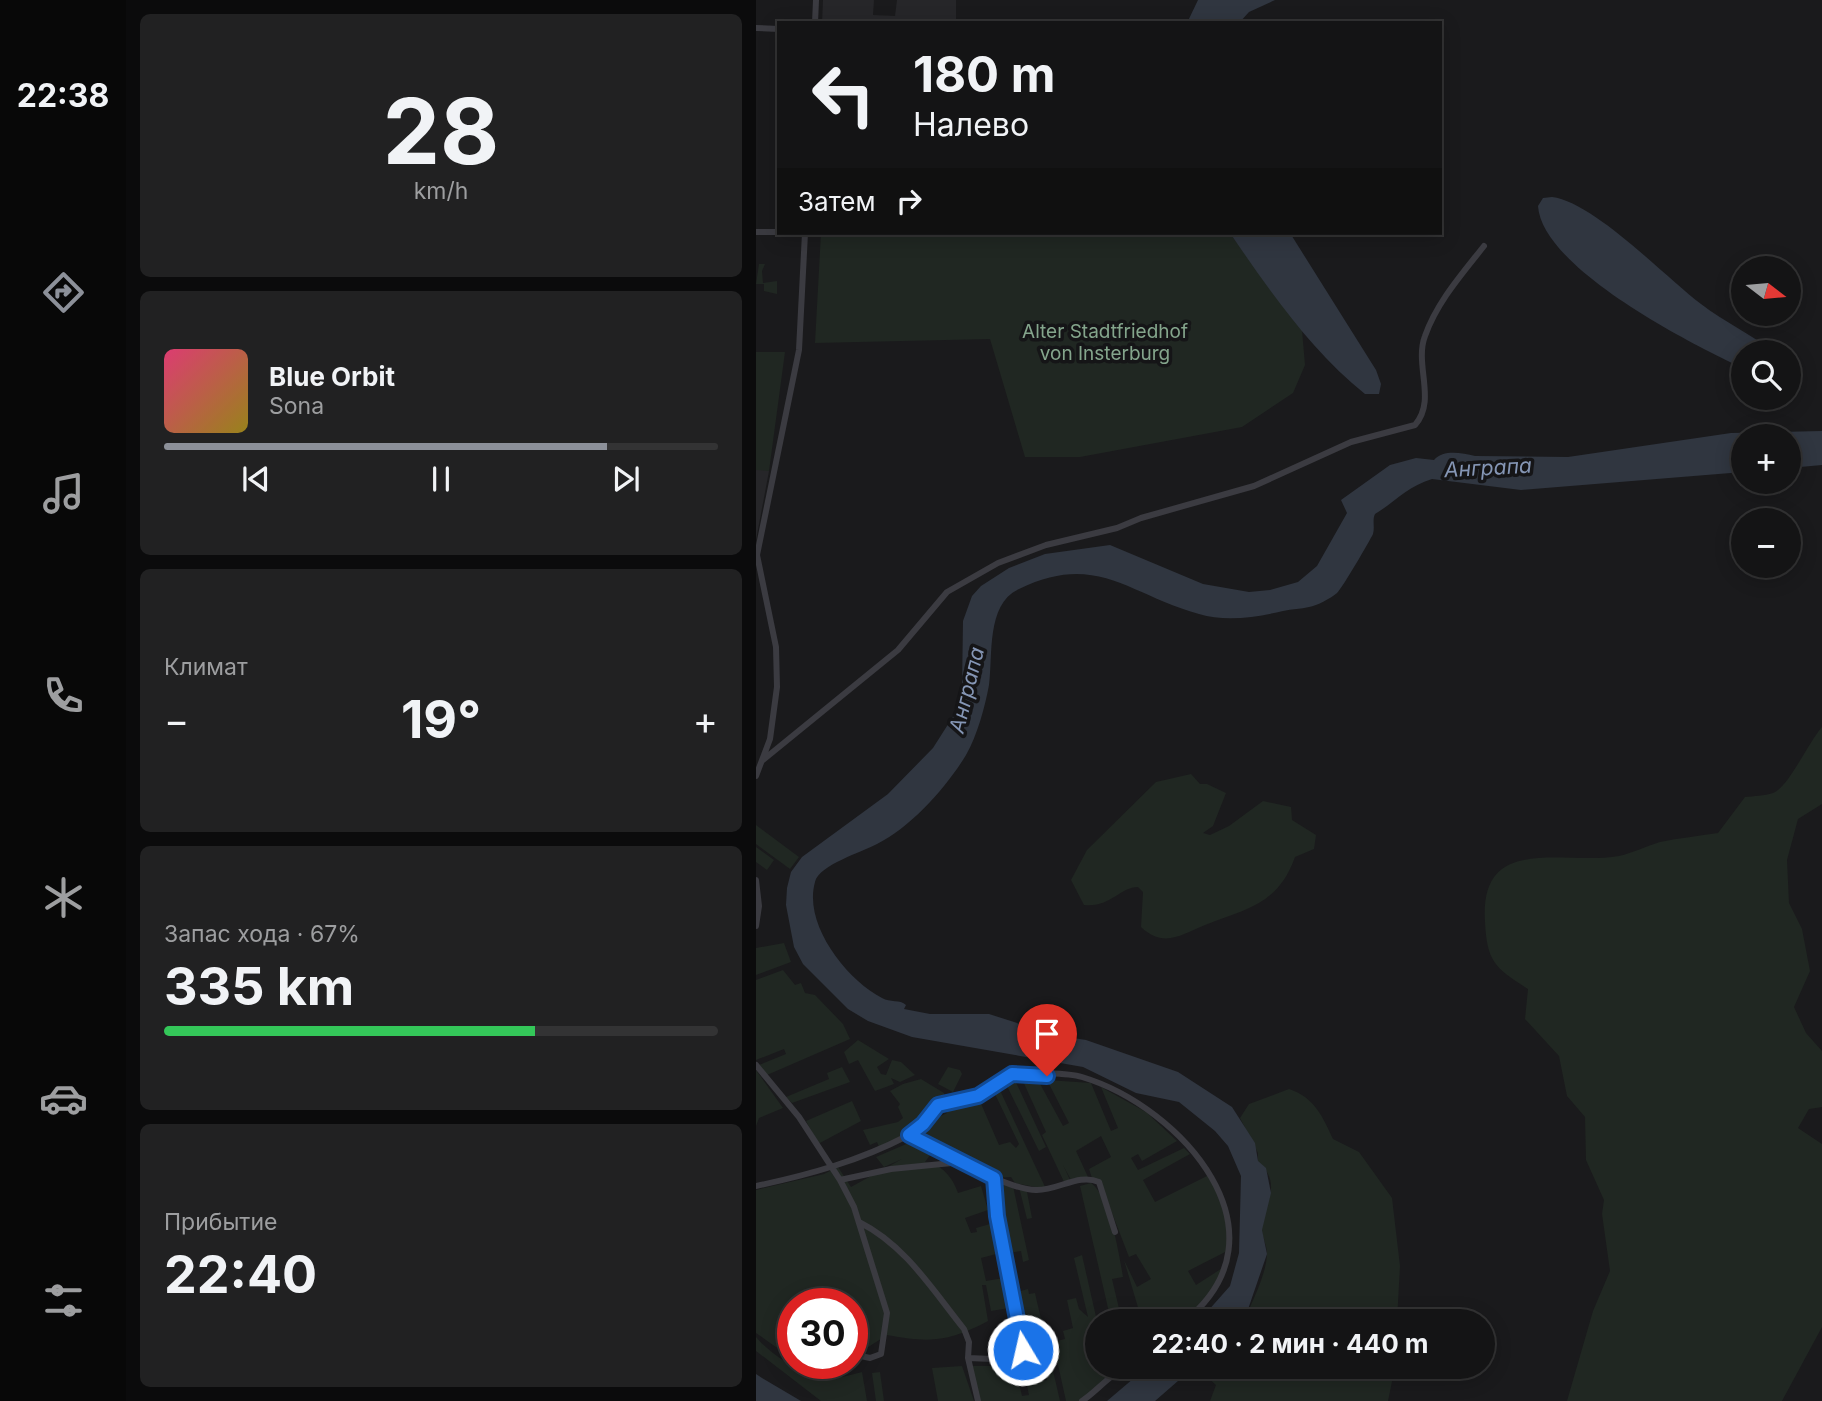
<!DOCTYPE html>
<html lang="ru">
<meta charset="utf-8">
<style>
:root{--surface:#141415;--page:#212122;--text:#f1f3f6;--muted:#9d9ea0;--line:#333334;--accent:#8c9099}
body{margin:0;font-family:Inter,sans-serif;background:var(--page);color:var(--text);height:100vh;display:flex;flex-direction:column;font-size:26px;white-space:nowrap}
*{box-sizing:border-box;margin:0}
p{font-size:23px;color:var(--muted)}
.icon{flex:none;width:38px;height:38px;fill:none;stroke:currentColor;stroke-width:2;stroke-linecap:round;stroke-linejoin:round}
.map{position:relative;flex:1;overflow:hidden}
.side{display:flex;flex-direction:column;gap:14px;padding:14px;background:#0b0b0c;width:630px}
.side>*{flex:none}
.banner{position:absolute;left:21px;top:21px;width:665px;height:214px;border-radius:0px;box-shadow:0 4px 18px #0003,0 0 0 2px var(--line);background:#141415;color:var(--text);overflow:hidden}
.needle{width:46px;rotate:106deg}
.fabs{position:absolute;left:975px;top:256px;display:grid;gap:14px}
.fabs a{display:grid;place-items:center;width:70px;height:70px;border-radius:50%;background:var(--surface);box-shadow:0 4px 18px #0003,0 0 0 2px var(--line);font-size:35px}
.speed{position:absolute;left:21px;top:1288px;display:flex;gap:14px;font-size:35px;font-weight:700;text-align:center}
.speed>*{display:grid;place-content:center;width:91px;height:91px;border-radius:50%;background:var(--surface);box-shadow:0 4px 18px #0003,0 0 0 2px var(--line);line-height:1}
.speed .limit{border:10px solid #d22;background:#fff;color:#111}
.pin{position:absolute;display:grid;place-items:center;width:60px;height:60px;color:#fff;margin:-72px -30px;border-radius:50% 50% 50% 0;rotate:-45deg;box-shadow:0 0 7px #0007}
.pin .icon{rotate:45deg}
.me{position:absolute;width:77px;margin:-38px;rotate:351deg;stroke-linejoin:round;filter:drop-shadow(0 0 5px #0008)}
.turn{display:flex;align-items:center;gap:24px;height:147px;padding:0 21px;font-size:32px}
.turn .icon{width:91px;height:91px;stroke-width:2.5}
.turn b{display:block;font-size:49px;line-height:60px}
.then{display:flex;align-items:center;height:66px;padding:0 21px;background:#0003;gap:14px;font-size:26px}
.big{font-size:52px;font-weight:700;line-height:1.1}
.side .tile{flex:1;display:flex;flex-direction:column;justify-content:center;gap:10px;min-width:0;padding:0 24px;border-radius:10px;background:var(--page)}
.side .dial{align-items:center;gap:0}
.dial b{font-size:91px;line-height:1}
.song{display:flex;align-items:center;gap:21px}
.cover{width:84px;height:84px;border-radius:10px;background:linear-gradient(135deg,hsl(340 70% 55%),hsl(50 70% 35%))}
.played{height:7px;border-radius:4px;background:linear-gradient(90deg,var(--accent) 80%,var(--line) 80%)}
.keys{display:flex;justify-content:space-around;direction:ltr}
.heat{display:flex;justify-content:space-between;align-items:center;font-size:38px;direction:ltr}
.charge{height:10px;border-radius:5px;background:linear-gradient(90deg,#34c759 67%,var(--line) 0)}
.trip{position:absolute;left:329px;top:1309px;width:410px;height:70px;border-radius:35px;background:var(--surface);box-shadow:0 4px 18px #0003,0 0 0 2px var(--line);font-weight:700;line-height:70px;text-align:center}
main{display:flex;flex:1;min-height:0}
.tabs{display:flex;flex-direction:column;width:126px;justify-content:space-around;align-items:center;background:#080808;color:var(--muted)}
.tabs .icon{width:49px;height:49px}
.tabs .current{color:var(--accent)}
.tabs b{font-size:32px;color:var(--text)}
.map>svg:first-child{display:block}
.built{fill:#262629}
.green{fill:#202722}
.water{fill:#303640}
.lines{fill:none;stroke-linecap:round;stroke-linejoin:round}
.street{stroke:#3b3b41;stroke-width:6}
.route-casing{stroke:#114b97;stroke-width:18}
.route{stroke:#1a73e8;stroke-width:12}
.labels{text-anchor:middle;stroke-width:7;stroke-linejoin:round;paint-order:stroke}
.park-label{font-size:19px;fill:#84a58c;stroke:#151517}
.water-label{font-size:21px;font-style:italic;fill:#8596b5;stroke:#151517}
</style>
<main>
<nav class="tabs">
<b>22:38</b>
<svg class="icon current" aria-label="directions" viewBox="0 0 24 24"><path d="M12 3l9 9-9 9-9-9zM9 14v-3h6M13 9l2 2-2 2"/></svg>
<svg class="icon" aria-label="music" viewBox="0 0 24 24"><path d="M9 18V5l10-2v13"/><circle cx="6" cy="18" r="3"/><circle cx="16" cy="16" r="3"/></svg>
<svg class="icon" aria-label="phone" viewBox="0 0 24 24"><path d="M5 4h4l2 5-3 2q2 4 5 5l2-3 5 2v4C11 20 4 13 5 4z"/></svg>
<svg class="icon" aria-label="climate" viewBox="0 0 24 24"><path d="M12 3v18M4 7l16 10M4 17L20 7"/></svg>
<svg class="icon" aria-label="car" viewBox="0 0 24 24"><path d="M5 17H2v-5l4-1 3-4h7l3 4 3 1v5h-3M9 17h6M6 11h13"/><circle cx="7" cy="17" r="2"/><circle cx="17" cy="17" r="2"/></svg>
<svg class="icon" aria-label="filters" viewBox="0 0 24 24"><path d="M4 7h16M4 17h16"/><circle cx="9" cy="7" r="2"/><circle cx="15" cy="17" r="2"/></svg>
</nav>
<section class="side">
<div class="tile dial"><b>28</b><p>km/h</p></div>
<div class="tile">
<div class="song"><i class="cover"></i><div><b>Blue Orbit</b><p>Sona</p></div></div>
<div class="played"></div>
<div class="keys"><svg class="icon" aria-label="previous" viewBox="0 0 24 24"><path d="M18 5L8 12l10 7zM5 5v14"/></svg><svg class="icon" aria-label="pause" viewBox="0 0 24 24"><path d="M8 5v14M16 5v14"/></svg><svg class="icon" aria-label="next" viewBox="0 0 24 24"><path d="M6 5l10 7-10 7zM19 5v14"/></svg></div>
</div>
<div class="tile"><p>Климат</p>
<div class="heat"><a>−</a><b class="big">19°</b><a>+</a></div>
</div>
<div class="tile"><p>Запас хода · 67%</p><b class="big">335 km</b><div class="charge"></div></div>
<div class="tile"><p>Прибытие</p><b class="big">22:40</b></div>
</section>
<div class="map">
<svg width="1066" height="1401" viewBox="0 0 1066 1401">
<rect width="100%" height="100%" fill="#1a1a1c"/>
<path class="built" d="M 67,0 L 118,0 L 117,15 L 139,16 L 141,0 L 200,0 L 200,23 L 66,23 Z
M 0,466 L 13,471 L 0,540 Z"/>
<path class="green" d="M 65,233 L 474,233 L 546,330 L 549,365 L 537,393 L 486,427 L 324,457 L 269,457 L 234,339 L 59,343 Z
M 3,264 L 9,264 L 6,271 L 7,283 L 21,281 L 21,294 L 8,291 L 8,284 L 0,284 Z
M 0,352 L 29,352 L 13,471 L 0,470 Z
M 1066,727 L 1066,804 L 1042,819 L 1031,860 L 1033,903 L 1046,929 L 1054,971 L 1038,1007 L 1050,1033 L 1066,1051 L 1066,1107 L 1053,1109 L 1042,1128 L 1066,1144 L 1066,1327 L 1026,1401 L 811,1401 L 837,1311 L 854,1271 L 846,1214 L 848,1200 L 830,1160 L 829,1117 L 811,1096 L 803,1056 L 769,1019 L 772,989 C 739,968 731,962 729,922 C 723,832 808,866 863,856 C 877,853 890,846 904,842 C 923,838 943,836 962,833 L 989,797 C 998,796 1008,796 1017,793 C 1032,788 1052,743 1066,727 Z
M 435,774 L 444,784 L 451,784 L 470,793 L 457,826 L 447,833 L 454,835 L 473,826 L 507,801 L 535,807 L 536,820 L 560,835 L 558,849 L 539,857 C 522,905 490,909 449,925 C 426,934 408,949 385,927 L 387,892 L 382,887 C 364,887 354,908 328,905 L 315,880 L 331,850 L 400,782 Z
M 0,825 L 43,857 L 34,869 L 0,844 Z
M 0,847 L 18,860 L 11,870 L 0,862 Z
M 28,943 L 35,962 L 0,975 L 0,948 Z
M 27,970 L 39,985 L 45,983 L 49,993 L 59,995 L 87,1024 L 94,1039 L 11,1075 L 3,1065 L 30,1054 L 28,1049 L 0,1060 L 0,980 Z
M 102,1040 L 133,1059 L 121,1067 L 125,1074 L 130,1075 L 136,1060 L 145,1062 L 159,1075 L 144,1082 L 135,1078 L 138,1084 L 119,1091 L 102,1060 L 93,1064 L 88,1052 Z
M 86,1067 L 94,1082 L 36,1103 L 30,1097 L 73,1079 L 71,1073 Z
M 192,1067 L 204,1070 L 206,1074 L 197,1092 L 182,1084 Z
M 0,1070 L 27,1108 L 3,1118 L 0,1126 Z
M 258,1078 L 290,1147 L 283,1151 L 249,1082 Z
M 165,1079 L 188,1093 L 188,1096 L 179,1103 L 159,1131 L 123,1147 L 121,1142 L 114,1145 L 107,1130 L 142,1122 L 147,1118 L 142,1107 L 144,1104 L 134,1091 L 147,1084 Z
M 266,1079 L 282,1080 L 307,1126 L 313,1123 L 291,1080 L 335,1083 L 355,1131 L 362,1128 L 345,1087 L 390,1112 L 421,1141 L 386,1161 L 382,1154 L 375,1158 L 382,1170 L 428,1148 L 434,1154 L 387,1180 L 399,1202 L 453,1175 C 465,1199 481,1221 475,1249 L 432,1271 L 440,1285 L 468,1267 L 471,1270 L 450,1303 L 430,1321 L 386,1321 L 368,1260 L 381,1287 L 395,1279 L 380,1254 L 373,1257 L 343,1179 L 336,1178 L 333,1169 L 355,1157 L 345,1136 L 320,1151 L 332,1177 L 316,1182 L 307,1165 L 315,1182 L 309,1184 L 286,1135 L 290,1132 Z
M 242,1086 L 290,1189 L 259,1183 L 255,1177 L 239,1178 L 238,1170 L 234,1170 L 234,1175 C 215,1163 179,1153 166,1133 L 177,1120 L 191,1113 L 189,1108 L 202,1100 L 223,1099 L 243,1145 L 254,1142 L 260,1148 L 263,1144 L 237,1090 Z
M 533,1089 C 558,1097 567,1117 577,1139 L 603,1152 L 636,1198 L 644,1266 L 641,1321 L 488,1321 C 496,1301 510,1276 511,1254 C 511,1244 505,1236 506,1227 C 509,1200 527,1184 502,1162 L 502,1153 L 484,1118 L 493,1104 Z
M 96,1101 L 105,1121 L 62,1144 L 50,1121 Z
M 155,1142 L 177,1151 L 169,1162 C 186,1164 197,1178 202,1193 L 225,1186 L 232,1210 L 209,1218 L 215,1233 L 221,1232 L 220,1228 L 241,1222 L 248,1252 L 225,1258 L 230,1281 L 253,1277 L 259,1307 L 235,1311 L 230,1285 L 226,1285 L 232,1321 C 192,1342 175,1343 131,1335 L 106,1351 L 89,1374 C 71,1377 58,1373 43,1363 L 96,1363 L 96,1304 L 37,1304 L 37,1359 L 0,1333 L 0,1190 L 68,1174 L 82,1167 L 95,1187 L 146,1159 L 128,1167 L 120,1157 Z
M 240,1183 L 257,1186 L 273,1260 L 267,1262 L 265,1251 L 253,1253 Z
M 335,1183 C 354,1197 363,1253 367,1277 L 356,1279 L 366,1321 L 355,1321 L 324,1186 Z
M 263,1187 L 271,1192 L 276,1218 L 271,1219 Z
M 326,1255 L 341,1321 L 341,1367 L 352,1367 L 355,1378 L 330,1401 L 310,1401 L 297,1342 L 309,1339 L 307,1331 L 317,1328 L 311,1300 L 320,1298 L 323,1309 L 332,1317 L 318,1258 Z
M 272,1289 L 273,1294 L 279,1293 L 304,1401 L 222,1401 L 215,1366 L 259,1366 L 266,1396 L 273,1395 L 267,1367 L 273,1366 L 277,1383 L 291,1380 L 282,1342 L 272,1343 L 261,1292 Z
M 0,1337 C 15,1355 54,1381 79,1378 C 88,1377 97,1374 106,1372 L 111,1401 L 65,1401 L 0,1351 Z
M 206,1366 L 218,1401 L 182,1401 L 176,1368 Z
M 448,1367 L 639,1367 L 632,1401 L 454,1401 L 460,1385 L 450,1376 Z
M 124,1372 L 128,1401 L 120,1401 L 116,1373 Z"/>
<path class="water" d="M 442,0 L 519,0 L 493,12 L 483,23 L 431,23 Z
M 796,197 C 838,202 909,277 945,304 C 968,322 995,334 1018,352 L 987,352 L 987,368 C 935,344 786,268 782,206 L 787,198 Z
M 474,233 L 534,233 L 620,370 L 625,384 L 623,394 L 609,394 C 555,351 513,290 474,233 Z
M 1066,431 L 1066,465 L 1033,468 L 1032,436 L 987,436 L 987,472 L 765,490 L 676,479 C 652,486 639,502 619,514 C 616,520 619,527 617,534 C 613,542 587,587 581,593 C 575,598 561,606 553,607 C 545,609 536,609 527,611 C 501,617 470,622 443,614 C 373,595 341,551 263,589 C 230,604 237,655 233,685 C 229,707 221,736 210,755 C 190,788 155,827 121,844 C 106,852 63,865 59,882 C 47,924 90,979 126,998 C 134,1003 144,999 150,1005 L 148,1009 L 174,1014 L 233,1014 L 298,1035 L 330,1040 L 422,1072 L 476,1107 L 499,1143 L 502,1161 L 510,1168 L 515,1193 L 506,1230 L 511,1254 L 488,1321 L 443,1321 L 474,1286 L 483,1253 L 485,1176 L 472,1146 L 459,1131 L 423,1102 L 380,1093 L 327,1067 L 156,1037 L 112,1021 L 92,1009 L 47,964 L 38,947 L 30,905 L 31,888 L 35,872 L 46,857 L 132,794 L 177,748 L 198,715 L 206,688 L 207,621 L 216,596 L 225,586 L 253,568 L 289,554 L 354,545 L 447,584 L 493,592 L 514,590 L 542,582 L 561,566 L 591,513 L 585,500 L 634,465 L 660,458 L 678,460 C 688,449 705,453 719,456 L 812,457 L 975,433 Z
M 391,1367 L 438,1367 L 399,1401 L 351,1401 Z
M 0,1374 L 6,1378 L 45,1401 L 0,1401 Z"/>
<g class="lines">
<path class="street" d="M 59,23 L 60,0
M 0,28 L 23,29
M 0,232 L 23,232
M 7,760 L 142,650 L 191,592 L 242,563 L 290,545 L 361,528 L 385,518 L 498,486 L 595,442 L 659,425 C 681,400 658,365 669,336 C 681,302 706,274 728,246
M 0,776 L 14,739 L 21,687 L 20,647 L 1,555 L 43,350 L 49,233
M 0,880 L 3,906 L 0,926
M 0,1065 L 43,1117 L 84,1180 L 135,1169 L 206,1162
M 153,1135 C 182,1149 252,1191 281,1190 C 303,1190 323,1173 343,1182 L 359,1232
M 84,1180 L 98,1207 L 131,1313 L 125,1354 L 114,1358 L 96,1354
M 0,1186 C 52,1175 103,1161 151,1136 C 164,1129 170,1116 181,1106 C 191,1097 208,1100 221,1096 C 234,1092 244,1076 257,1074 C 272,1072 313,1073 326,1077 C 426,1107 537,1234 429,1321
M 103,1222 C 149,1245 176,1289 208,1329 L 213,1342 L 212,1358 L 222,1401
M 212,1358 L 261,1360 L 267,1350 L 241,1216 L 238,1179
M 326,1401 C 343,1390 354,1373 373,1367"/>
</g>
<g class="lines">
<defs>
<path id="route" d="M 267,1350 L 241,1216 L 238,1178 L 153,1135 L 167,1124 L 182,1105 L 222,1096 L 256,1074 L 291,1076"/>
</defs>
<use href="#route" class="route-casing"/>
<use href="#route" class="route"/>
</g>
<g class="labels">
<g class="park-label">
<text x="349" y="338">Alter Stadtfriedhof<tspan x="349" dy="22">von Insterburg</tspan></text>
</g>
<g class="water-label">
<text transform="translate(732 468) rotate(-3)" y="7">Анграпа</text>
<text transform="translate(211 690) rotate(-76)" y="7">Анграпа</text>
</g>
</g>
</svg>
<div class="fabs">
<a><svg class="needle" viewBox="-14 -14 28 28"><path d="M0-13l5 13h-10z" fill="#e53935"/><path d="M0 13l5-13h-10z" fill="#9d9ea0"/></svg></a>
<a><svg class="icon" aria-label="search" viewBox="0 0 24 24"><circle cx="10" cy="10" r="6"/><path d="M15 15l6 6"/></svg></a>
<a>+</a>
<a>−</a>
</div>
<div class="speed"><div class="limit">30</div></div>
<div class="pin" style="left:291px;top:1076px;background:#d93025"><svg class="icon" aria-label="arrive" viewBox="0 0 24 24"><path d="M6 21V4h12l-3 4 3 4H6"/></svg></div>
<svg class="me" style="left:267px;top:1350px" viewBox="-20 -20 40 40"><circle r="17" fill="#1a73e8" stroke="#fff" stroke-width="3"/><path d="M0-11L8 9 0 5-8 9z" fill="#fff"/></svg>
<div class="trip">22:40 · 2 мин · 440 m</div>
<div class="banner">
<div class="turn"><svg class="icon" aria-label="left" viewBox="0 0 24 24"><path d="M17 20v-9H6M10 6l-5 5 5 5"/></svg><div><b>180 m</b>Налево</div></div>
<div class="then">Затем<svg class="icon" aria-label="right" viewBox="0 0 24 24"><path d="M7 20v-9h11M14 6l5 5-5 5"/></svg></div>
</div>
</div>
</main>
